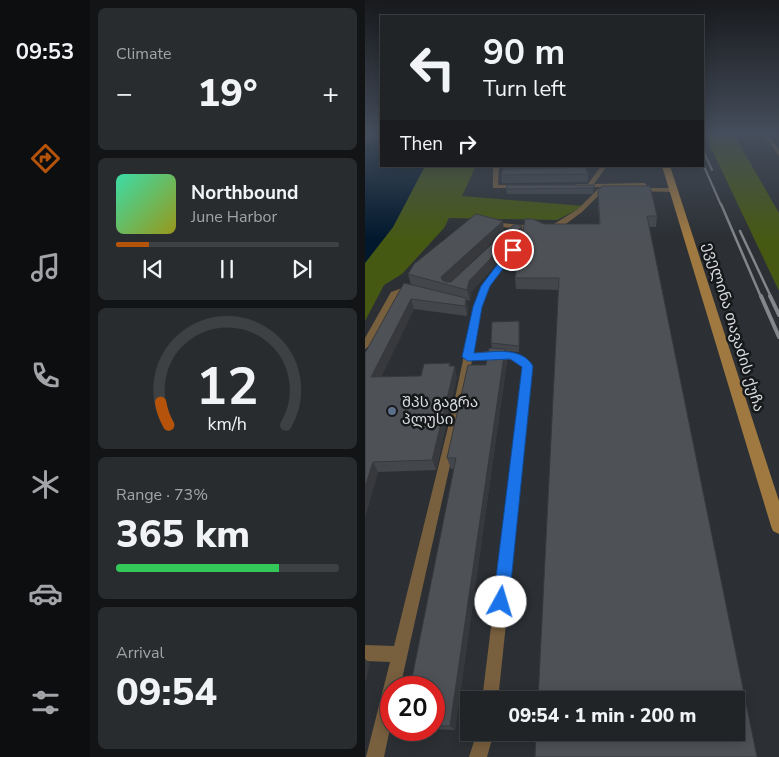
<!DOCTYPE html>
<meta charset="utf-8">
<style>
:root{--surface:#212427;--page:#292c2f;--text:#f1f3f6;--muted:#a2a4a7;--line:#3e4144;--accent:#b45309}
body{margin:0;font-family:"Nunito Sans","Noto Sans Georgian",sans-serif;background:var(--page);color:var(--text);height:100vh;display:flex;flex-direction:column;font-size:19px;white-space:nowrap}
*{box-sizing:border-box;margin:0}
p{font-size:16px;color:var(--muted)}
.icon{flex:none;width:28px;height:28px;fill:none;stroke:currentColor;stroke-width:2;stroke-linecap:round;stroke-linejoin:round}
.map{position:relative;flex:1;overflow:hidden}
.panel{display:flex;flex-direction:column;gap:8px;padding:8px;background:#121415;width:275px}
.panel>*{flex:none}
.guide{position:absolute;left:15px;top:15px;width:324px;height:152px;border-radius:0px;box-shadow:0 2px 12px #0003,0 0 0 1px var(--line);background:#212427;color:var(--text);overflow:hidden}
.speed{position:absolute;left:15px;top:676px;display:flex;gap:10px;font-size:25px;font-weight:700;text-align:center}
.speed>*{display:grid;place-content:center;width:65px;height:65px;border-radius:50%;background:var(--surface);box-shadow:0 2px 12px #0003,0 0 0 1px var(--line);line-height:1}
.speed .limit{border:8px solid #d22;background:#fff;color:#111}
.pin{position:absolute;display:grid;place-items:center;width:42px;height:42px;color:#fff;margin:-21px;border:2px solid #fff;border-radius:50%;box-shadow:0 1px 5px #0007}
.me{position:absolute;width:55px;margin:-28px;rotate:6deg;stroke-linejoin:round;filter:drop-shadow(0 0 4px #0008)}
.turn{display:flex;align-items:center;gap:18px;height:105px;padding:0 20px;font-size:22px}
.turn .icon{width:65px;height:65px;stroke-width:2.5}
.turn b{display:block;font-size:35px;line-height:42px}
.then{display:flex;align-items:center;height:48px;padding:0 20px;background:#0003;gap:10px;font-size:19px}
.big{font-size:38px;font-weight:800;line-height:1.1}
.panel .card{flex:1;display:flex;flex-direction:column;justify-content:center;gap:8px;min-width:0;padding:0 18px;border-radius:8px;background:var(--page)}
.panel .dial{align-items:center;gap:0}
.dial svg{height:130px;overflow:visible;fill:none;stroke:var(--line);stroke-width:7;stroke-linecap:round;text-anchor:middle}
.dial text{fill:var(--text);stroke:none}
.song{display:flex;align-items:center;gap:15px}
.cover{width:60px;height:60px;border-radius:8px;background:linear-gradient(135deg,hsl(160 70% 55%),hsl(60 70% 35%))}
.played{height:5px;border-radius:2px;background:linear-gradient(90deg,var(--accent) 15%,var(--line) 15%)}
.keys{display:flex;justify-content:space-around;direction:ltr}
.heat{display:flex;justify-content:space-between;align-items:center;font-size:28px;direction:ltr}
.charge{height:8px;border-radius:4px;background:linear-gradient(90deg,#34c759 73%,var(--line) 0)}
.trip{position:absolute;left:95px;top:691px;width:285px;height:50px;border-radius:0px;background:var(--surface);box-shadow:0 2px 12px #0003,0 0 0 1px var(--line);font-weight:800;line-height:50px;text-align:center}
main{display:flex;flex:1;min-height:0}
.dock{display:flex;flex-direction:column;width:90px;justify-content:space-around;align-items:center;background:#0d0e10;color:var(--muted)}
.dock .icon{width:35px;height:35px}
.dock .current{color:var(--accent)}
.dock b{font-size:22px;color:var(--text)}
.map>svg:first-child{display:block}
.green{fill:#465912}
.water{fill:#01182d}
.lines{fill:none;stroke-linecap:round;stroke-linejoin:round}
.service{fill:#785f3e;fill-rule:evenodd}
.secondary{fill:#a07941;fill-rule:evenodd}
.rail-far2{stroke:#83868a;stroke-width:2}
.rail-far1{stroke:#83868a;stroke-width:2.5}
.rail{stroke:#83868a;stroke-width:4}
.wall{fill:#43474b}
.shaded-wall{fill:#37393d}
.building{fill:#4e5257;stroke:#37393d}
.route{fill:#1a73e8;stroke:#114b97}
.service-dot{fill:#5c6f8a;stroke:#16181a;stroke-width:2}
.labels{text-anchor:middle;stroke-width:5;stroke-linejoin:round;paint-order:stroke}
.street-label{font-size:15px;fill:#d9dcdf;stroke:#16181a}
.poi-label{font-size:15px;fill:#d9dcdf;stroke:#16181a;text-anchor:start}
</style>
<main>
<nav class="dock">
<b>09:53</b>
<svg class="icon current" aria-label="directions" viewBox="0 0 24 24"><path d="M12 3l9 9-9 9-9-9zM9 14v-3h6M13 9l2 2-2 2"/></svg>
<svg class="icon" aria-label="music" viewBox="0 0 24 24"><path d="M9 18V5l10-2v13"/><circle cx="6" cy="18" r="3"/><circle cx="16" cy="16" r="3"/></svg>
<svg class="icon" aria-label="phone" viewBox="0 0 24 24"><path d="M5 4h4l2 5-3 2q2 4 5 5l2-3 5 2v4C11 20 4 13 5 4z"/></svg>
<svg class="icon" aria-label="climate" viewBox="0 0 24 24"><path d="M12 3v18M4 7l16 10M4 17L20 7"/></svg>
<svg class="icon" aria-label="car" viewBox="0 0 24 24"><path d="M5 17H2v-5l4-1 3-4h7l3 4 3 1v5h-3M9 17h6M6 11h13"/><circle cx="7" cy="17" r="2"/><circle cx="17" cy="17" r="2"/></svg>
<svg class="icon" aria-label="filters" viewBox="0 0 24 24"><path d="M4 7h16M4 17h16"/><circle cx="9" cy="7" r="2"/><circle cx="15" cy="17" r="2"/></svg>
</nav>
<section class="panel">
<div class="card"><p>Climate</p>
<div class="heat"><a>−</a><b class="big">19°</b><a>+</a></div>
</div>
<div class="card">
<div class="song"><i class="cover"></i><div><b>Northbound</b><p>June Harbor</p></div></div>
<div class="played"></div>
<div class="keys"><svg class="icon" aria-label="previous" viewBox="0 0 24 24"><path d="M18 5L8 12l10 7zM5 5v14"/></svg><svg class="icon" aria-label="pause" viewBox="0 0 24 24"><path d="M8 5v14M16 5v14"/></svg><svg class="icon" aria-label="next" viewBox="0 0 24 24"><path d="M6 5l10 7-10 7zM19 5v14"/></svg></div>
</div>
<div class="card dial"><svg viewBox="0 0 100 80">
<path d="M14 69A42 42 0 1 1 86 69"/>
<path d="M14 69A42 42 0 0 1 9 55" stroke="#b45309"/>
<text x="50" y="56" font-size="32" font-weight="700">12</text>
<text x="50" y="72" font-size="11">km/h</text>
</svg></div>
<div class="card"><p>Range · 73%</p><b class="big">365 km</b><div class="charge"></div></div>
<div class="card"><p>Arrival</p><b class="big">09:54</b></div>
</section>
<div class="map">
<svg width="414" height="757" viewBox="0 0 414 757">
<rect width="100%" height="100%" fill="#2c3034"/>
<path class="green" d="M 339,133 L 368,133 L 414,213 L 414,291 Z
M 60,166 L 111,166 L 97,196 L 219,206 L 192,220 L 84,218 L 79,228 L 37,274 L 19,285 L 0,321 L 0,263 L 28,227 Z"/>
<path class="water" d="M 0,133 L 16,133 L 16,166 L 60,166 L 28,227 L 0,263 Z"/>
<g class="lines">
<path class="service" d="M 397,133 L 402,133 L 414,150 L 414,156 Z
M 128,166 L 134,166 L 133,185 L 154,185 L 157,187 L 156,188 L 128,188 Z
M 236,166 L 242,166 L 229,184 L 279,183 L 282,185 L 279,187 L 209,187 L 208,186 L 211,184 L 223,184 Z
M 243,188 L 246,190 L 245,191 L 237,192 L 217,212 L 198,226 L 184,229 L 159,229 L 145,234 L 141,232 L 148,228 L 124,226 L 121,224 L 124,222 L 158,225 L 189,224 L 213,209 L 233,189 Z
M 272,188 L 309,188 L 312,190 L 309,192 L 270,191 L 269,190 Z
M 145,248 L 148,248 L 152,250 L 125,286 L 117,307 L 109,353 C 128,351 155,347 168,366 L 133,700 L 117,700 L 158,367 C 144,354 125,358 107,360 L 99,403 L 35,688 L 26,688 L 26,724 L 19,757 L 1,757 L 25,662 L 0,661 L 0,645 L 29,646 L 89,403 L 109,307 L 117,286 Z
M 43,286 L 51,289 L 50,291 L 43,291 L 33,294 L 5,346 L 0,349 L 0,338 L 26,292 Z
M 112,732 L 129,732 L 122,757 L 104,757 Z"/>
<path class="secondary" d="M 297,166 L 305,166 L 414,501 L 414,534 L 408,531 L 406,526 Z"/>
<path class="rail-far2" d="M 338,150 L 347,170
M 338,164 L 356,205"/>
<path class="rail-far1" d="M 356,204 L 396,297
M 375,231 L 406,297"/>
<path class="rail" d="M 396,296 L 414,337
M 405,296 L 414,315"/>
</g>
<path class="wall" d="M 140,166 L 219,166 L 223,173 L 223,181 L 222,182 L 137,183 L 136,175 L 141,169 Z
M 230,185 L 230,190 L 228,194 L 142,194 L 141,189 Z
M 233,191 L 292,216 L 291,227 L 285,227 L 194,290 L 151,289 L 150,278 L 156,238 L 149,246 L 143,247 L 127,269 L 106,292 L 105,301 L 101,300 L 103,309 L 102,316 L 49,309 L 16,377 L 56,376 L 86,366 L 92,377 L 71,470 L 13,472 L 0,517 L 0,353 L 46,285 L 43,274 L 139,231 L 85,282 L 86,282 L 158,230 L 179,224 L 234,224 L 233,201 Z
M 155,328 L 154,352 L 141,351 L 142,361 L 90,730 L 69,729 L 69,688 L 89,469 L 86,469 L 82,458 L 121,365 L 127,348 L 126,343 Z"/>
<path class="shaded-wall" d="M 230,185 L 230,190 L 228,194 L 228,188 Z
M 138,221 L 139,231 L 82,285 L 78,283 L 76,277 Z
M 157,226 L 158,236 L 149,246 L 143,247 L 127,269 L 106,292 L 105,301 L 102,290 L 104,281 L 142,237 Z
M 101,298 L 103,309 L 102,316 L 100,306 Z
M 46,299 L 49,309 L 11,388 L 6,377 Z
M 154,321 L 155,328 L 154,352 Z
M 140,349 L 142,361 L 90,730 L 85,726 Z
M 85,363 L 88,374 L 90,366 L 92,377 L 71,470 L 67,460 Z
M 8,462 L 13,472 L 0,517 L 0,487 Z
M 0,659 L 5,663 L 0,684 Z"/>
<path class="building" d="M 203,166 L 219,166 L 223,173 L 222,174 L 136,175 L 138,169 L 200,168 Z
M 142,185 L 230,185 L 228,188 L 141,189 Z
M 237,186 L 285,186 L 292,216 L 282,216 L 392,757 L 170,757 L 171,732 L 371,732 L 371,700 L 173,700 L 194,278 L 150,278 L 160,219 L 168,219 L 179,224 L 235,224 L 233,191 Z
M 111,214 L 138,221 L 76,277 L 77,280 L 81,282 L 86,282 L 143,229 L 151,224 L 157,226 L 147,236 L 142,237 L 125,259 L 104,281 L 102,290 L 43,274 L 49,264 Z
M 39,283 L 101,298 L 100,306 L 46,299 L 6,377 L 56,376 L 59,364 L 85,363 L 84,366 L 90,366 L 67,460 L 8,462 L 0,487 L 0,353 Z
M 154,321 L 154,346 L 126,343 L 127,322 Z
M 124,348 L 140,349 L 85,726 L 69,726 L 69,688 L 45,688 L 91,458 L 82,458 L 103,365 L 121,365 Z"/>
<linearGradient id="sky" x2="0" y2="1"><stop stop-color="#181a1d"/><stop offset="0.56" stop-color="#454e5c"/><stop offset="1" stop-color="#454e5c" stop-opacity="0"/></linearGradient>
<rect width="414" height="239" fill="url(#sky)"/>
<path class="route" d="M 145,248 L 152,250 L 125,286 L 117,307 L 109,353 C 129,352 156,346 168,366 L 144,602 L 142,608 L 136,610 L 130,608 L 128,602 L 157,367 L 145,359 L 103,361 L 97,357 L 108,307 L 116,286 Z"/>
<circle class="service-dot" cx="27" cy="411" r="5"/>
<g class="labels">
<g class="street-label">
<text transform="translate(369 327) rotate(73)" y="5">ეველინა თავაძის ქუჩა</text>
</g>
<g class="poi-label">
<text x="37" y="407">შპს გაგრა<tspan x="37" dy="17">პლუსი</tspan></text>
</g>
</g>
</svg>
<div class="speed"><div class="limit">20</div></div>
<div class="pin" style="left:148px;top:250px;background:#d93025"><svg class="icon" aria-label="arrive" viewBox="0 0 24 24"><path d="M6 21V4h12l-3 4 3 4H6"/></svg></div>
<svg class="me" style="left:136px;top:602px" viewBox="-20 -20 40 40"><circle r="19" fill="#fff"/><path d="M0-13L10 11 0 6-10 11z" fill="#1a73e8"/></svg>
<div class="trip">09:54 · 1 min · 200 m</div>
<div class="guide">
<div class="turn"><svg class="icon" aria-label="left" viewBox="0 0 24 24"><path d="M17 20v-9H6M10 6l-5 5 5 5"/></svg><div><b>90 m</b>Turn left</div></div>
<div class="then">Then<svg class="icon" aria-label="right" viewBox="0 0 24 24"><path d="M7 20v-9h11M14 6l5 5-5 5"/></svg></div>
</div>
</div>
</main>
